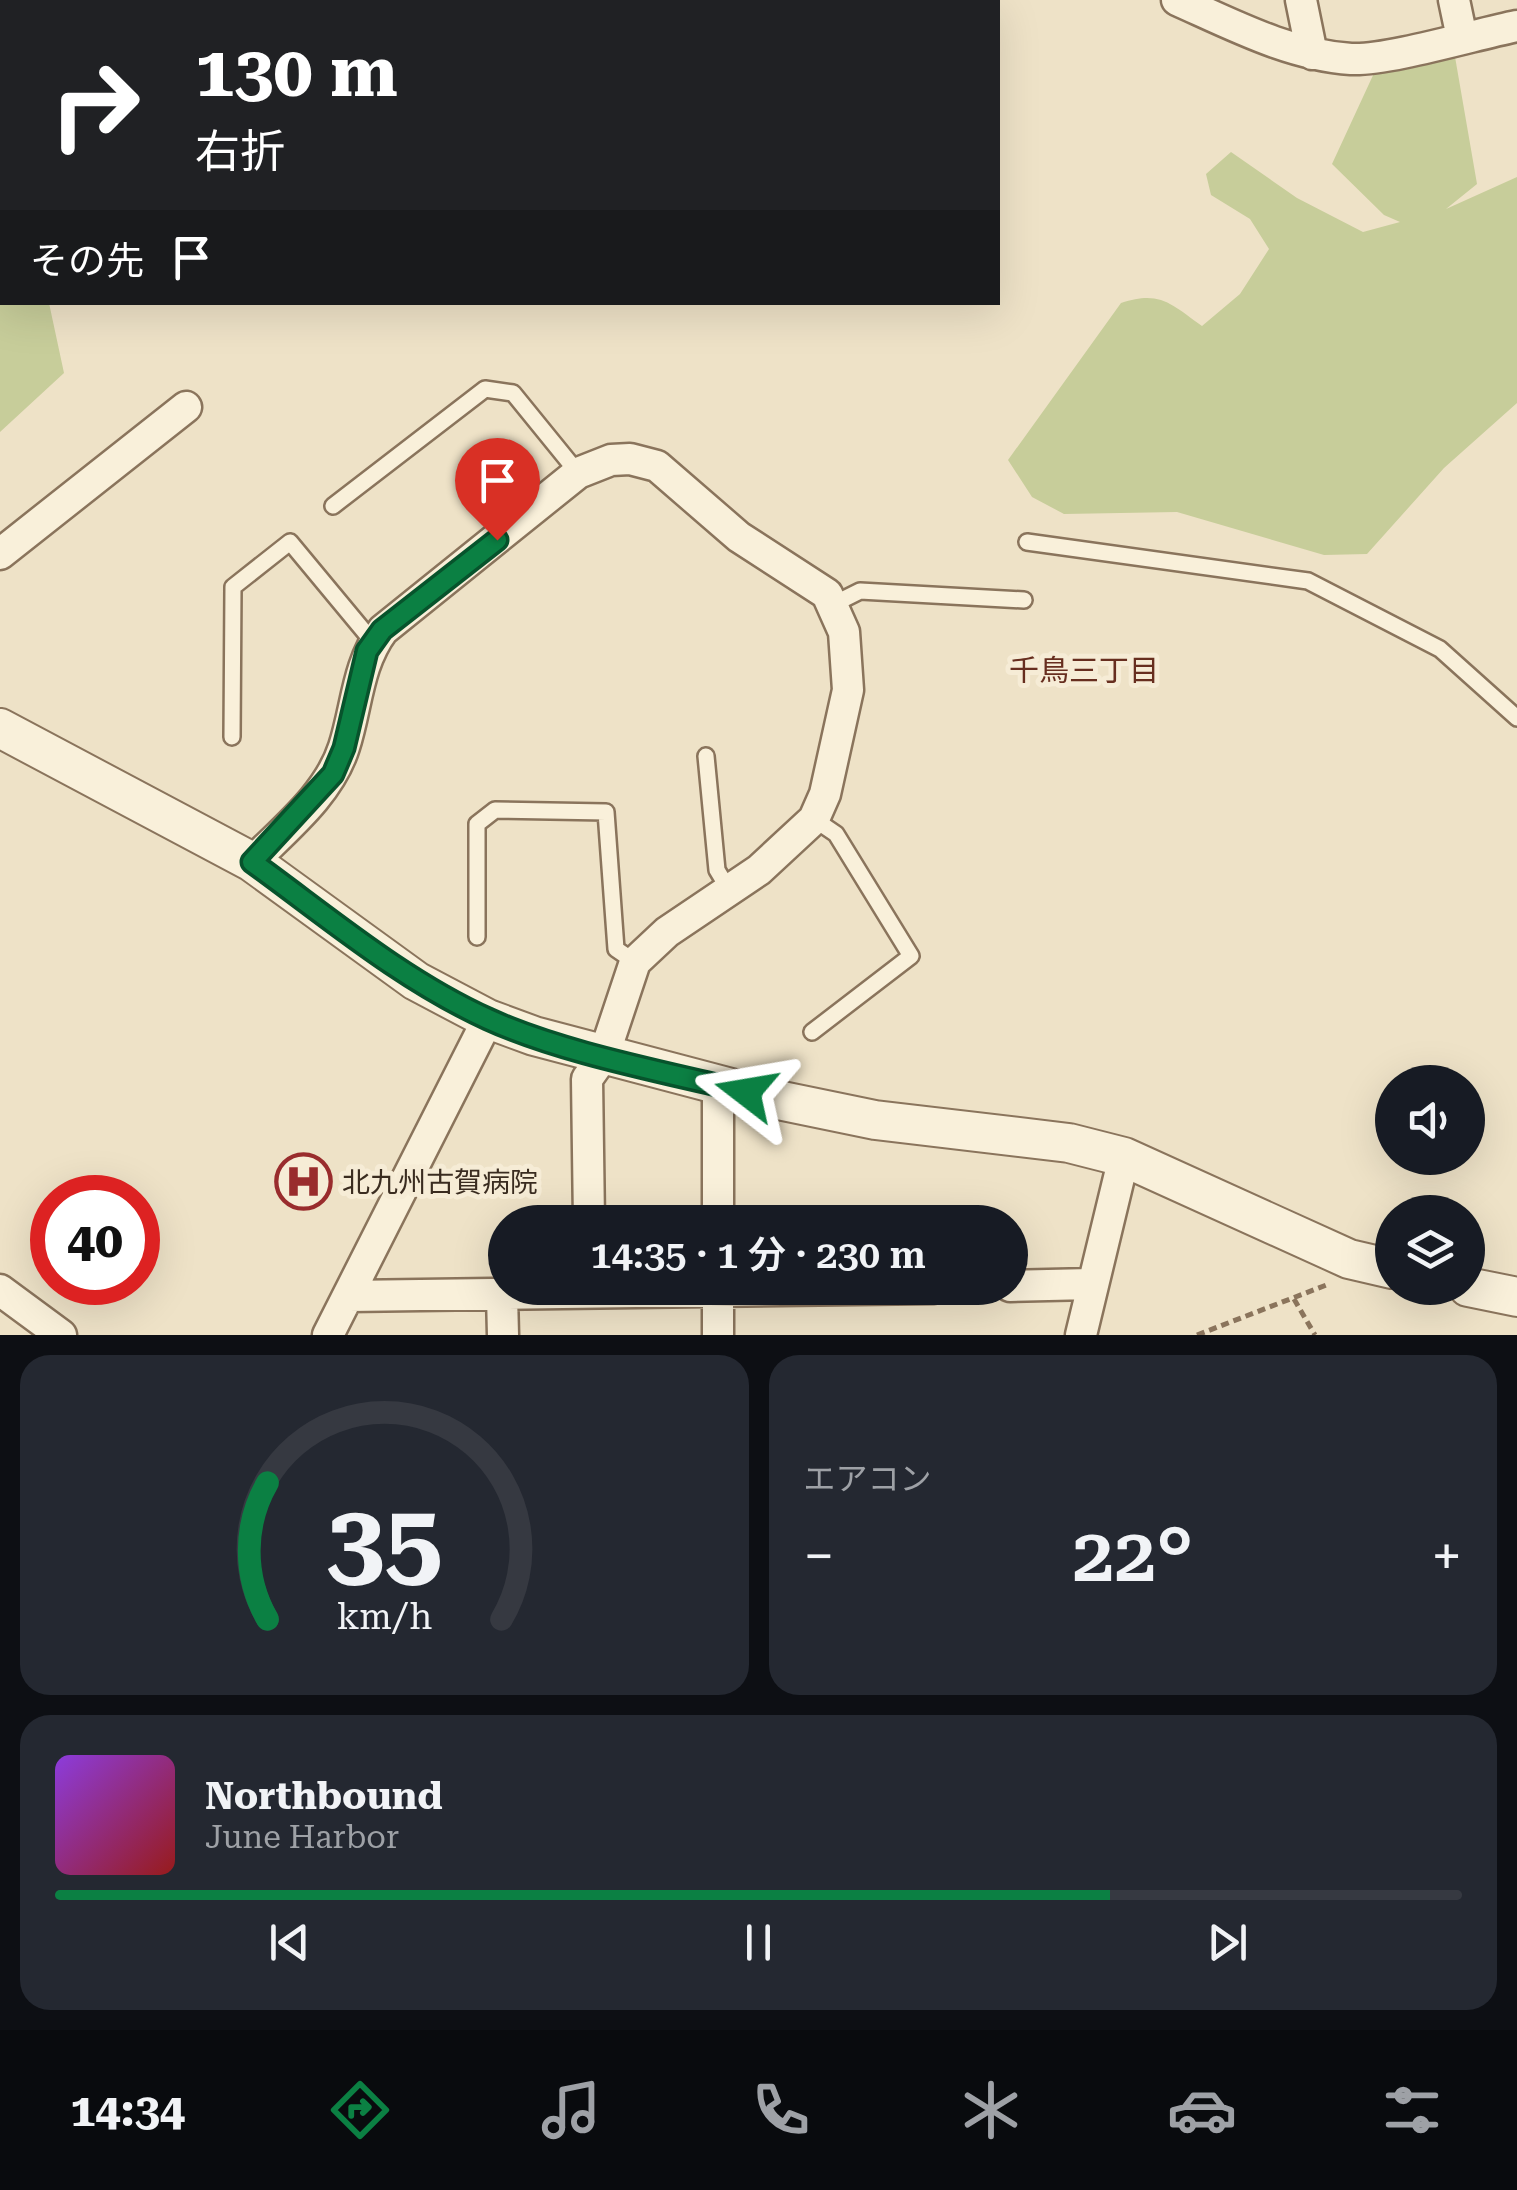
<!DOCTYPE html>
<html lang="ja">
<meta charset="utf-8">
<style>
:root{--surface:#171b24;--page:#242831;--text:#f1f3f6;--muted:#9ea1a6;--line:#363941;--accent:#0b8043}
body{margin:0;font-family:"Roboto Serif","Noto Sans JP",serif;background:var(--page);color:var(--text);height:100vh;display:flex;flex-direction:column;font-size:38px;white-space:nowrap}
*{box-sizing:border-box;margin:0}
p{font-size:32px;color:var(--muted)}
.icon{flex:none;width:55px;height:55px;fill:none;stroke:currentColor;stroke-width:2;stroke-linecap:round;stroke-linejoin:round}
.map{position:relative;height:1335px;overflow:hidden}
.side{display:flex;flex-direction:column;gap:20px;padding:20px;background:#0d0f14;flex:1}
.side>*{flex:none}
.guide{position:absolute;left:0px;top:0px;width:1000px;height:305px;box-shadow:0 10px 40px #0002;background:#202124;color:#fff;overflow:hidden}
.tools{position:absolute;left:1375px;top:1065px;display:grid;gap:20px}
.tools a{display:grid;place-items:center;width:110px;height:110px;border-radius:50%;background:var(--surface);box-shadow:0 10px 40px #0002;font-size:50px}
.speed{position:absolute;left:30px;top:1175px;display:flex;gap:20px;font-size:50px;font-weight:700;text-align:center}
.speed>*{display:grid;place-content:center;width:130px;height:130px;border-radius:50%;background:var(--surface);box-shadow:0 10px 40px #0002;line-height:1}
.speed .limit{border:15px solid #d22;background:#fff;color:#111}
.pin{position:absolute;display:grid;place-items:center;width:85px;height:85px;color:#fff;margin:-102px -42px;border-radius:50% 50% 50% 0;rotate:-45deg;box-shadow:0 0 10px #0007}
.pin .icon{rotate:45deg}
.me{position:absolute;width:110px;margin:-55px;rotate:284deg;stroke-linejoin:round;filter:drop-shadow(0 0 8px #0008)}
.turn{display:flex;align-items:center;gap:35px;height:210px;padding:0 30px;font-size:45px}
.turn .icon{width:130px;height:130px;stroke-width:2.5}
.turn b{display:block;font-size:70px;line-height:85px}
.then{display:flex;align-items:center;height:95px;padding:0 30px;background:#0003;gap:20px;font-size:38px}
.big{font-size:75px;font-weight:600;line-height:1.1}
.side .tile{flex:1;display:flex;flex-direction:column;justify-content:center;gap:15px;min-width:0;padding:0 35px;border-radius:30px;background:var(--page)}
.side .dial{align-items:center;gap:0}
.dial svg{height:260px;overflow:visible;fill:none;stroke:var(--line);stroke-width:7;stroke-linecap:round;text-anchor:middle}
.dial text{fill:var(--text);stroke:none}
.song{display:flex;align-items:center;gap:30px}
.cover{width:120px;height:120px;border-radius:15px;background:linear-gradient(135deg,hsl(270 70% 55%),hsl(0 70% 35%))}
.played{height:10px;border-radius:5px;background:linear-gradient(90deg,var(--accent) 75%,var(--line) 75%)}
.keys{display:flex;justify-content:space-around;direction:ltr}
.heat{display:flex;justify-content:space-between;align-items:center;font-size:55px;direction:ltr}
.side .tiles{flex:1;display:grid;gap:20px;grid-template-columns:1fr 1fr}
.tile:last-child{grid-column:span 2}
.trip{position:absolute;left:488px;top:1205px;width:540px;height:100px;border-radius:50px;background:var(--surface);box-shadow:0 10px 40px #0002;font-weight:600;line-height:100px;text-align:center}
.menu{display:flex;height:160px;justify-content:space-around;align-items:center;background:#090b0e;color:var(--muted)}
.menu .icon{width:70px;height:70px}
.menu .selected{color:var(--accent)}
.menu b{font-size:45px;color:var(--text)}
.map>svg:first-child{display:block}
.green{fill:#c7cd9a}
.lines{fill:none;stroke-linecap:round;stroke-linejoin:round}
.service-casing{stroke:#8a745c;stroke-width:20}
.minor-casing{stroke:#8a745c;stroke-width:35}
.tertiary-casing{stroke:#8a745c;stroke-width:42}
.path{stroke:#8a745c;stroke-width:5;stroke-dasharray:8 5;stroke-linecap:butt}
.service{stroke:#f9f0da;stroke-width:15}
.minor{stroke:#f9f0da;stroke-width:30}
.tertiary{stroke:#f9f0da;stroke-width:38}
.route-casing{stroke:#07532c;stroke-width:25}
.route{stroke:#0b8043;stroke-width:18}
.labels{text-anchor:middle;stroke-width:10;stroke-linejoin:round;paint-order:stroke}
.poi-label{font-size:28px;fill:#3a2c20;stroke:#f6ecd6;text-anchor:start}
.neighbourhood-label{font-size:30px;fill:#672e1f;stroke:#f6ecd6}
</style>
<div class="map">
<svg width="1517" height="1335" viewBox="0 0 1517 1335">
<rect width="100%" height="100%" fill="#eee2c7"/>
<path class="green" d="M 1454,51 L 1477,184 L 1446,209 L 1517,177 L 1517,403 L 1444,468 L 1367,554 L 1324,555 L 1177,512 L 1064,514 L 1032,497 L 1008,460 L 1121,303 C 1160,290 1171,304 1202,326 L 1240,294 L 1269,249 L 1250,219 L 1211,195 L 1206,174 L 1231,152 L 1297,198 L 1363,232 L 1400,222 L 1384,215 L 1332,164 L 1375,71 Z
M 0,183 L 2,302 L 49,303 L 64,373 L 0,432 Z"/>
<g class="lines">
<defs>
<path id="service" d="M 333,506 L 485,389 L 513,393 L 578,473
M 1027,542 L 1308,581 L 1440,649 L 1517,718
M 832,605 L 860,591 L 1024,600
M 232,737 L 233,587 L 290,542 L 373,642
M 706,756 L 717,870 L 729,890
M 477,937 L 477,824 L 495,810 L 606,812 L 616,949 L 635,962
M 812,1032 L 911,956 L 836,834 L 814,819"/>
<path id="minor" d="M 1177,0 C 1233,25 1290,55 1351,59 C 1387,61 1477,34 1517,26
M 1301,0 L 1312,54
M 1454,0 L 1462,38
M 0,554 L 186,407
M 252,862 C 286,828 329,794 344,747 C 357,707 357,665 383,630 L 578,473 L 611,460 L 630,459 L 657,466 L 739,537 L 827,594 L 844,632 L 848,690 L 825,794 L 814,819 L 759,870 L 667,932 L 635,962 L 604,1055 L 587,1079 L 589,1222
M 718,1085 L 718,1222
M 1010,1286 L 1091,1284
M 0,1290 L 61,1335
M 502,1295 L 503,1335
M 349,1296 L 934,1288
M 328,1335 L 488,1019
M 718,1335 L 718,1288
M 1081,1335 L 1124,1157"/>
<path id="tertiary" d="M 218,2 L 221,0
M 0,147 L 2,146
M 0,728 L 252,862 L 416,981 L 488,1019 L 534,1036 L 773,1099 L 875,1120 L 1069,1143 L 1124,1157 L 1349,1259 L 1392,1269
M 1468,1287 L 1517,1297"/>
</defs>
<use href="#service" class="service-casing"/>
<use href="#minor" class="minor-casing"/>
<use href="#tertiary" class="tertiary-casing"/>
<path class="path" d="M 49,2 L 52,0
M 0,34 L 2,33
M 1294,1299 L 1315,1335
M 1197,1335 L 1329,1284"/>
<use href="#service" class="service"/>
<use href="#minor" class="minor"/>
<use href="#tertiary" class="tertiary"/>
</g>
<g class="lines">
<defs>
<path id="route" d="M 497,540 L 382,630 L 367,651 L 344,748 L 333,774 L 252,862 C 328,917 402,980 488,1019 C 562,1053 665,1072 746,1092"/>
</defs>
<use href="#route" class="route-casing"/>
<use href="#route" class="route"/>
</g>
<defs>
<symbol id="hospital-ring" viewBox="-11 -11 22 22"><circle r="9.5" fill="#f6ecd6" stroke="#992c2d" stroke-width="1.5"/><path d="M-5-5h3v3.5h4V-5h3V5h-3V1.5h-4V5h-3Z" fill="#992c2d"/></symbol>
</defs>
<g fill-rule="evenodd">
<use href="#hospital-ring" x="272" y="1150" width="63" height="63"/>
</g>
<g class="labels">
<g class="poi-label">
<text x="342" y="1192">北九州古賀病院</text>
</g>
<g class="neighbourhood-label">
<text x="1084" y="681">千鳥三丁目</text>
</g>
</g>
</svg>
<div class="tools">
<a><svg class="icon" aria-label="sound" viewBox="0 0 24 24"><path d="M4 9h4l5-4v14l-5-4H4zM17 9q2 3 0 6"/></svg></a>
<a><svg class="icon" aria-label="layers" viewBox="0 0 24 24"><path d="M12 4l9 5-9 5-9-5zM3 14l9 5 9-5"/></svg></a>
</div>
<div class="speed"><div class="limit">40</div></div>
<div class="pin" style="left:497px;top:540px;background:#d93025"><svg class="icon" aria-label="arrive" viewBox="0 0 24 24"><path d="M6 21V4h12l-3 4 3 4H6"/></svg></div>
<svg class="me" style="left:746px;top:1092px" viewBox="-20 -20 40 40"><path d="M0-17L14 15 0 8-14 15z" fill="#0b8043" stroke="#fff" stroke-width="4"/></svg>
<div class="trip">14:35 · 1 分 · 230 m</div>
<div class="guide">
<div class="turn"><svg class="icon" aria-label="right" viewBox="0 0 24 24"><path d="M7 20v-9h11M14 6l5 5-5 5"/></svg><div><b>130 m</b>右折</div></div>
<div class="then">その先<svg class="icon" aria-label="arrive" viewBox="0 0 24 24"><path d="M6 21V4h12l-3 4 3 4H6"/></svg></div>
</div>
</div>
<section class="side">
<div class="tiles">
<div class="tile dial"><svg viewBox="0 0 100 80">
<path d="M14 69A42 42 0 1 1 86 69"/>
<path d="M14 69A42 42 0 0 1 14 27" stroke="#0b8043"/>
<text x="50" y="56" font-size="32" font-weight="700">35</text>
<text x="50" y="72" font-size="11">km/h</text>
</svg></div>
<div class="tile"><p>エアコン</p>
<div class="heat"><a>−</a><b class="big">22°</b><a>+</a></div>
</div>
<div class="tile">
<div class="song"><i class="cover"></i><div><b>Northbound</b><p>June Harbor</p></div></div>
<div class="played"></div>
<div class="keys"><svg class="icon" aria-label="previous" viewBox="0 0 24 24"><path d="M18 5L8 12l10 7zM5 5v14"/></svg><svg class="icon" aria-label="pause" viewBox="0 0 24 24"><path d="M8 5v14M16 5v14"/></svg><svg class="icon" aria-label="next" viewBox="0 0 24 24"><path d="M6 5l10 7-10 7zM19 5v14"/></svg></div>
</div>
</div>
</section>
<nav class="menu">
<b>14:34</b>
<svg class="icon selected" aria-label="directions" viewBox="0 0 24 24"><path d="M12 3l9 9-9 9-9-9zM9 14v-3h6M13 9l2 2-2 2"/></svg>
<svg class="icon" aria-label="music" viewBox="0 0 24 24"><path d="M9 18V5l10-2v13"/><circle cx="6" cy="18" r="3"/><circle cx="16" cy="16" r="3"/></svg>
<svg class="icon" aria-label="phone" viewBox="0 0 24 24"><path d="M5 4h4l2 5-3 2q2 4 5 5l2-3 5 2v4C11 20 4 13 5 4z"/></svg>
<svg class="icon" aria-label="climate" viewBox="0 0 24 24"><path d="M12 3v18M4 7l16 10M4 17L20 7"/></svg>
<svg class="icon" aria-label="car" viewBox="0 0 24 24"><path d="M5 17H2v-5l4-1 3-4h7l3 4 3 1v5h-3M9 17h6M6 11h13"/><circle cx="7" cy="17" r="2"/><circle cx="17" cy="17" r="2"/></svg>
<svg class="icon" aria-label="filters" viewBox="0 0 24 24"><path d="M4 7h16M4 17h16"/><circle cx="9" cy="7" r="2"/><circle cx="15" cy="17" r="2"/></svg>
</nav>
